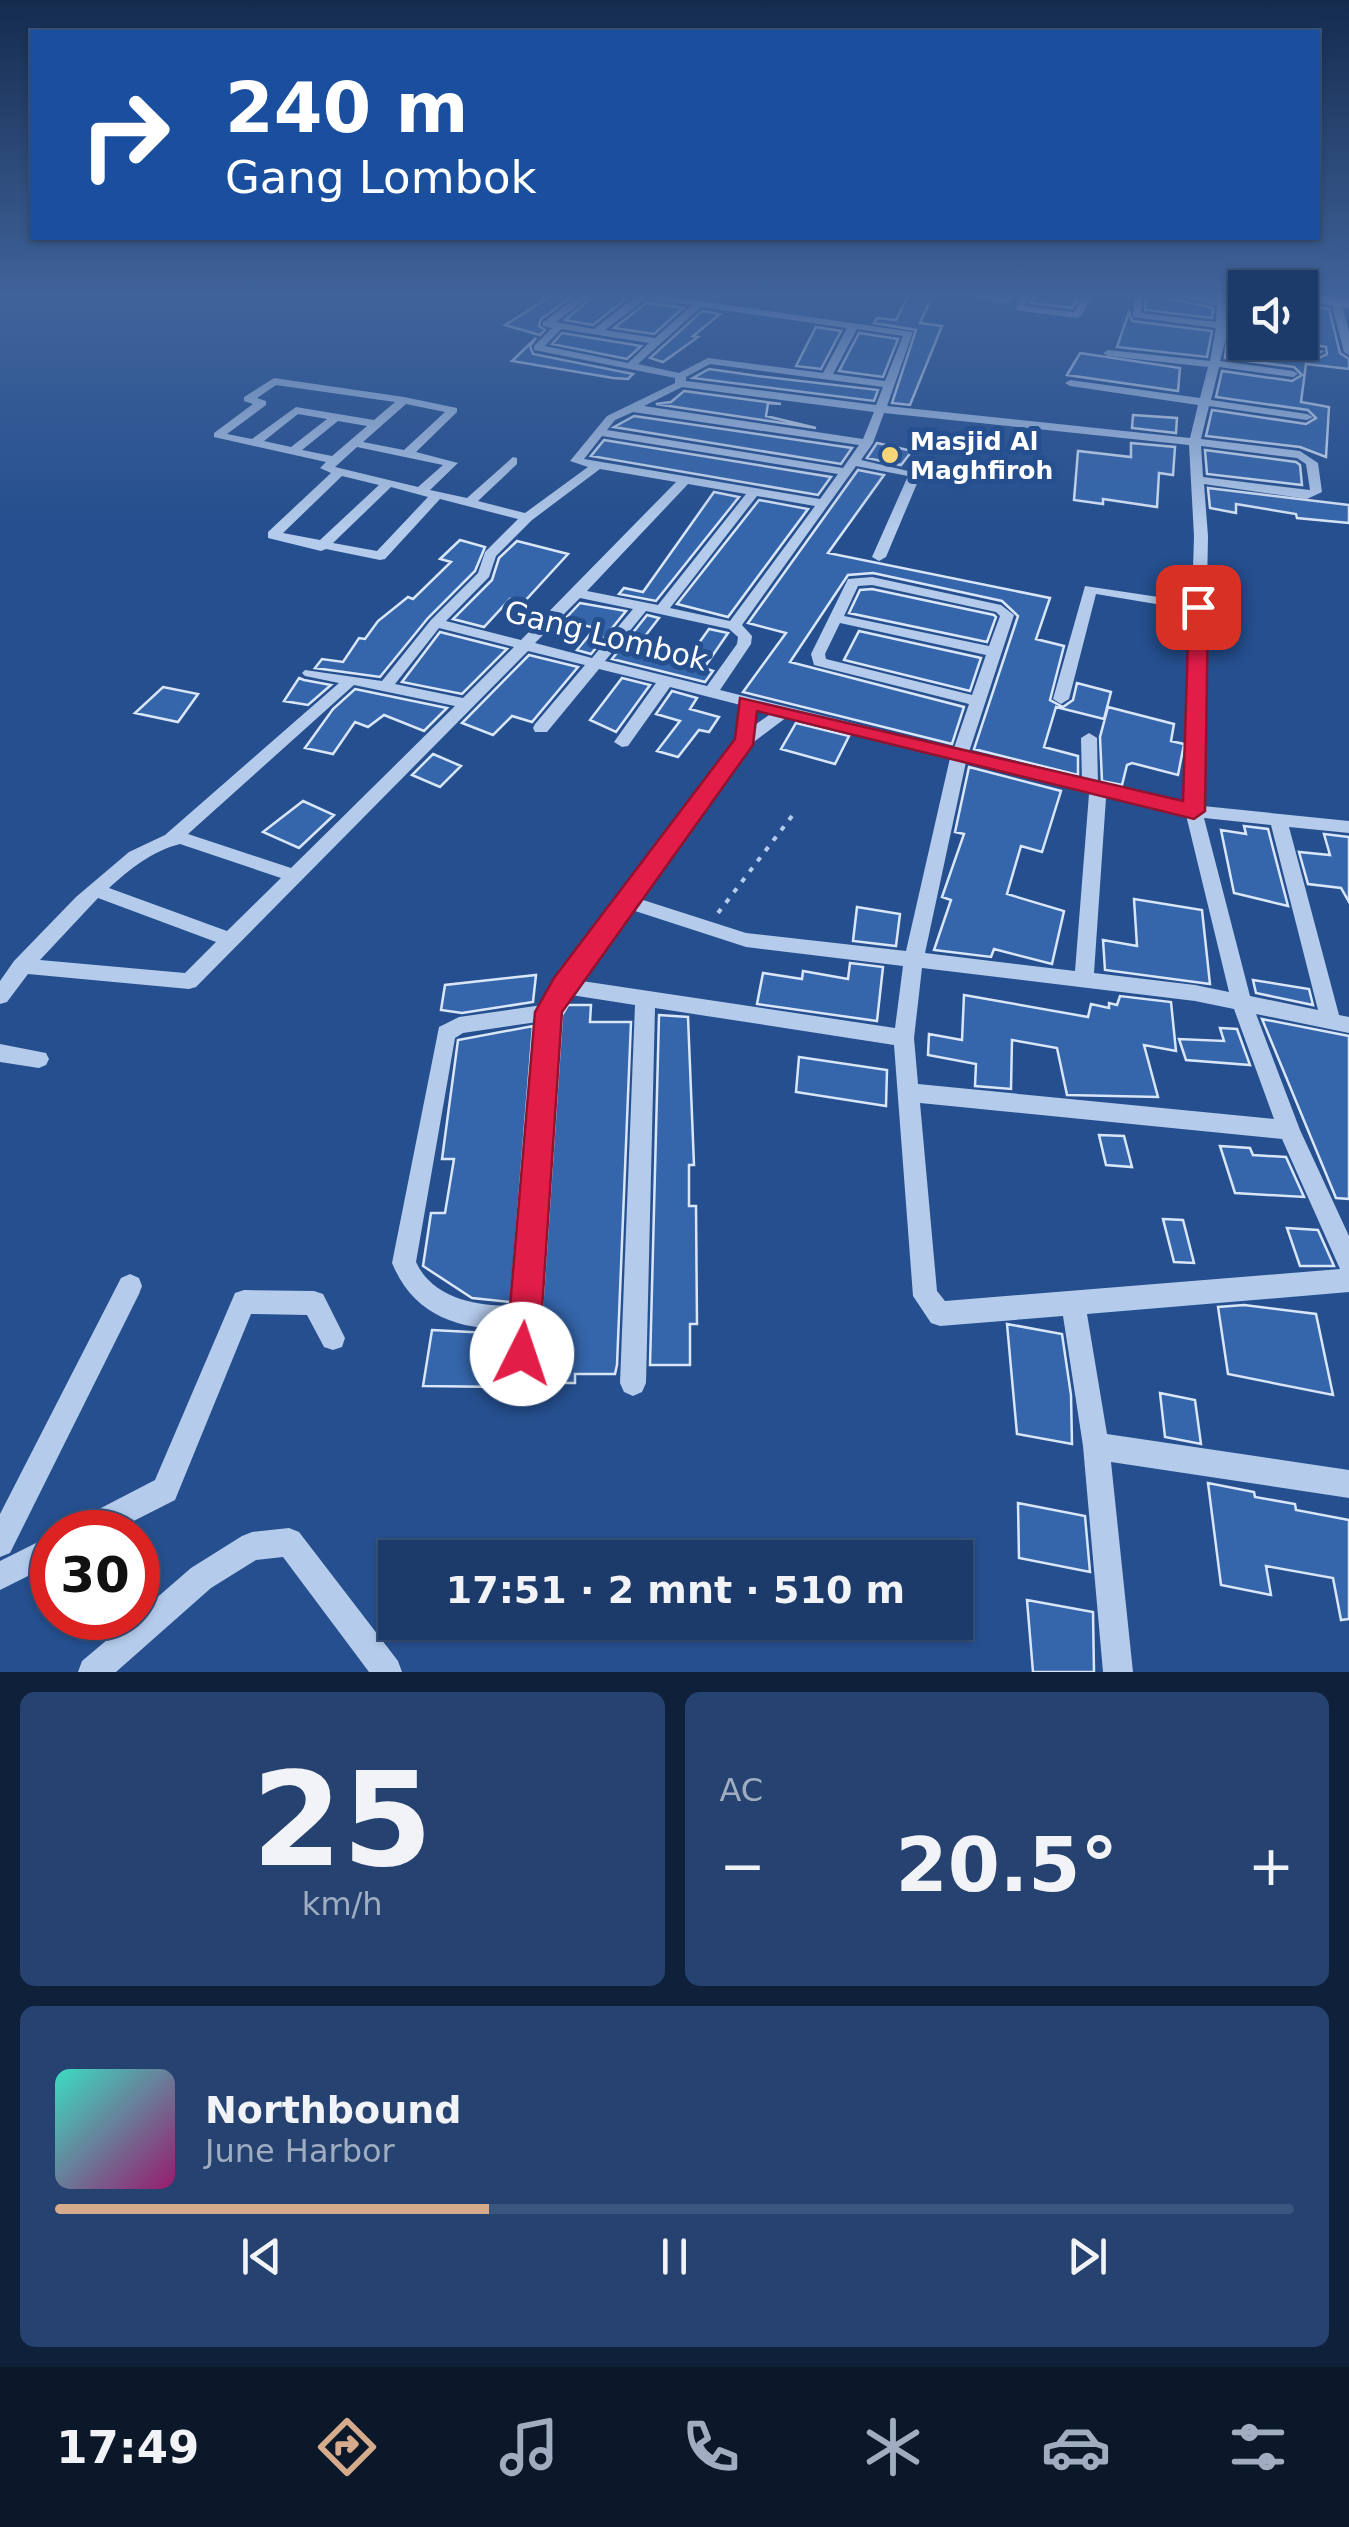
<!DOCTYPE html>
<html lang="id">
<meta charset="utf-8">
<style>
:root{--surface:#1c3b6a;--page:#254270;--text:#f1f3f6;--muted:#a0adc1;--line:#3a557e;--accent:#d6ab8b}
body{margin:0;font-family:"DejaVu Sans",sans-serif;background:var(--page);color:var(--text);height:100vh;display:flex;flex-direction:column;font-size:38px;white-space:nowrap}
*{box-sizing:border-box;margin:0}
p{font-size:32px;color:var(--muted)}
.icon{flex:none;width:55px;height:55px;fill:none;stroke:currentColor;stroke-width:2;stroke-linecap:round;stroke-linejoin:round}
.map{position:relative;height:1672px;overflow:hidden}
.details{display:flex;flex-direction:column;gap:20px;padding:20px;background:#0f203a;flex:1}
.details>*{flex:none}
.top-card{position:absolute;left:30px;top:30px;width:1290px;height:210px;border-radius:0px;box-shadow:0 2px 8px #0004,0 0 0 2px var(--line);background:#1a4fa0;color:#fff;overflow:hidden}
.fabs{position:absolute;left:1228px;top:270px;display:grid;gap:20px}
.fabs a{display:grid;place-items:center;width:90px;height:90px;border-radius:0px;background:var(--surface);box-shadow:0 2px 8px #0004,0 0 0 2px var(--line);font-size:50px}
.speed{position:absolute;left:30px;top:1510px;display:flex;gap:20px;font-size:50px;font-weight:700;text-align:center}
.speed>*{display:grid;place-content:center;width:130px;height:130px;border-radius:50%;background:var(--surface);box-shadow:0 2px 8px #0004,0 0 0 2px var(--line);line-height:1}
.speed .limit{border:15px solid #d22;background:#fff;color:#111}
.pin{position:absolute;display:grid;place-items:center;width:85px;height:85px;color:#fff;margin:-42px;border-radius:20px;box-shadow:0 5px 15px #0006}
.me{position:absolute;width:110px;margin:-55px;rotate:4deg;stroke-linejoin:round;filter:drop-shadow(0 0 8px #0008)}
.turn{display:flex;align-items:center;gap:35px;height:210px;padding:0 30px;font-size:45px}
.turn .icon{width:130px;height:130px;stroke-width:2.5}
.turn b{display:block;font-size:70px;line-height:85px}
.big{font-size:75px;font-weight:600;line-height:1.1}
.details .widget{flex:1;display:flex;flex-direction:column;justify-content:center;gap:15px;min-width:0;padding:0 35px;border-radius:15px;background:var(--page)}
.details .dial{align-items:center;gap:0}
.dial b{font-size:130px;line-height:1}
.song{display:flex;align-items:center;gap:30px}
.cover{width:120px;height:120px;border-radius:15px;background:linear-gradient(135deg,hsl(170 70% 55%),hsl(320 70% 35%))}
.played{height:10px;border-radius:5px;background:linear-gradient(90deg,var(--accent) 35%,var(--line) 35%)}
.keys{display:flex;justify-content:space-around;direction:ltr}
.heat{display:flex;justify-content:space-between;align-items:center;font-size:55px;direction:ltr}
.details .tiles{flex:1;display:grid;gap:20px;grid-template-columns:1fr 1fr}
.widget:last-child{grid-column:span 2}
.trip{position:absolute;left:378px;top:1540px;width:595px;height:100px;border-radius:0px;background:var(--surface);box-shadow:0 2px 8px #0004,0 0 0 2px var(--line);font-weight:600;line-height:100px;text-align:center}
.dock{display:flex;height:160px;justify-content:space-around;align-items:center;background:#0b182a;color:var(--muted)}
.dock .icon{width:70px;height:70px}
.dock .active{color:var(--accent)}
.dock b{font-size:45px;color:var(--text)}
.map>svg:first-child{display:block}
.building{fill:#3566ab;stroke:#d9e6f8;stroke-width:2.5}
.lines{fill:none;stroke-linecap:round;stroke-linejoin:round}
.path{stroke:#b4cbeb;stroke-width:4;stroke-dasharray:5 8;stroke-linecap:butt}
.minor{fill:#b4cbeb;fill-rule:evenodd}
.highway{fill:#fff;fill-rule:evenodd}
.route{fill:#e11d48;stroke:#92132f;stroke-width:2.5}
.poi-dot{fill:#f5d578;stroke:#254f8e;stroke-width:4}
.labels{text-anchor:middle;stroke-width:10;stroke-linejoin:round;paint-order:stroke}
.far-poi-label{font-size:25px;font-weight:bold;fill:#fff;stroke:#254f8e;text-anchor:start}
.street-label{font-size:30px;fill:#fff;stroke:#254f8e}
</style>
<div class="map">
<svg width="1349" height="1672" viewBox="0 0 1349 1672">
<rect width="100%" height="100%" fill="#254f8e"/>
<path class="building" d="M 556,293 L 577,293 L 541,319 L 539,326 L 545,330 L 540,335 L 505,325 Z
M 597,293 L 618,293 L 627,298 L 593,325 L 565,320 Z
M 1036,293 L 1081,293 L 1072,308 L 1030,303 Z
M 1146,293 L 1213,308 L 1212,318 L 1145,310 Z
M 909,294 L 932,297 L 920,323 L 942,326 L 910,405 L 892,403 L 916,330 L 874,323 L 877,318 L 896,320 Z
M 646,303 L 683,308 L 654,334 L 614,328 Z
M 1301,304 L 1329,309 L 1340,353 L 1349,359 L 1349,369 L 1306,364 L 1301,402 L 1329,407 L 1326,457 L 1300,447 L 1206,436 L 1212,410 L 1306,424 L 1316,418 L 1308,410 L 1216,397 L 1222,371 L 1292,381 L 1302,375 L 1294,367 L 1225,358 L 1230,314 L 1245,320 L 1248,346 L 1319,358 L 1327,354 L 1326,347 L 1300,342 Z
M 702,311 L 720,314 L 693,336 L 698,337 L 663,362 L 650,358 Z
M 1129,312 L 1132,321 L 1212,331 L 1207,357 L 1117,347 Z
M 816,327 L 841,331 L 821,369 L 796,366 Z
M 562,333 L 641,346 L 627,359 L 552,344 Z
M 859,333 L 898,339 L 883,377 L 839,371 Z
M 536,338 L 530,346 L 533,354 L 633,374 L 628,379 L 613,378 L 512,361 Z
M 1080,353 L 1180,368 L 1178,391 L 1067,375 Z
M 709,369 L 758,376 L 878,390 L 874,401 L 693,378 Z
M 684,391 L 781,404 L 768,403 L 766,416 L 816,428 L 656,404 L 671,402 Z
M 1133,415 L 1177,418 L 1176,433 L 1132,428 Z
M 634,416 L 852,448 L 841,464 L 614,427 Z
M 604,440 L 831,477 L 818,495 L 591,456 Z
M 877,443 L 912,451 L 901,465 L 867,458 Z
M 1131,443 L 1175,447 L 1173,475 L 1159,473 L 1157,507 L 1103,499 L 1103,504 L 1074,500 L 1078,451 L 1131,457 Z
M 1205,450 L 1296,462 L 1300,465 L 1302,485 L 1207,474 Z
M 858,470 L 884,475 L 828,553 L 1050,598 L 1036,639 L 1064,646 L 1050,700 L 1063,707 L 1073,700 L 1077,683 L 1111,692 L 1104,719 L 1056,707 L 1044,747 L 1078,756 L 1078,775 L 974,749 L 1018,616 L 1002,601 L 873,573 L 848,575 L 790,662 L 964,707 L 952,744 L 743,692 L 786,633 L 748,623 Z
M 1208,488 L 1349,505 L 1349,523 L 1297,518 L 1296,514 L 1236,504 L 1236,513 L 1210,508 Z
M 714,492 L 739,497 L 656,601 L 619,594 L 624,588 L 643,592 Z
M 759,500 L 808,509 L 728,617 L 677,604 Z
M 460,540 L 485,547 L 475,571 L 428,618 L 380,677 L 315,668 L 322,659 L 343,662 L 359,638 L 365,639 L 378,621 L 408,597 L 413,599 L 451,562 L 440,559 Z
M 517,541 L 568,554 L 523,603 L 510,599 L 484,627 L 453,619 L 492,580 L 499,558 Z
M 872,589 L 994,615 L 996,617 L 987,642 L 849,613 L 860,590 Z
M 580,603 L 626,611 L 591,654 L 577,650 L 595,628 L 564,620 Z
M 647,615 L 659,618 L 642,640 L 691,654 L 709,629 L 728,633 L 704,668 L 713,671 L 705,682 L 612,659 Z
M 859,631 L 981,658 L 970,691 L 844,660 Z
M 440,632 L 507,649 L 462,694 L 402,682 Z
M 529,655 L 578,667 L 532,722 L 512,716 L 493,735 L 462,723 Z
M 299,678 L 304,680 L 331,685 L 308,705 L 284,701 Z
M 622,678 L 650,685 L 616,732 L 590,720 Z
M 163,687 L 198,694 L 178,722 L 135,713 Z
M 355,689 L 447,708 L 424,731 L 384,715 L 368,727 L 355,722 L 333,754 L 305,748 L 333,709 Z
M 672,691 L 697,698 L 690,709 L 719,717 L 709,732 L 699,730 L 678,757 L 657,751 L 680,721 L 656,714 Z
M 1108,707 L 1174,724 L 1171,741 L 1184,744 L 1178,775 L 1132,763 L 1127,765 L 1122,785 L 1102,781 L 1100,737 Z
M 796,723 L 849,736 L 835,764 L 781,749 Z
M 433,754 L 461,766 L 440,787 L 412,775 Z
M 969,767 L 1061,791 L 1042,852 L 1021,846 L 1007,894 L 1064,911 L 1052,964 L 994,949 L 991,957 L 934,950 L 951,900 L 942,897 L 964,834 L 955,832 Z
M 303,801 L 334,815 L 299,848 L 263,832 Z
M 1244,826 L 1268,829 L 1288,906 L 1234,893 L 1221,830 L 1246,834 Z
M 1324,834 L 1349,837 L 1349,902 L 1341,888 L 1308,884 L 1299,852 L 1330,855 Z
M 1134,899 L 1202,910 L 1210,984 L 1105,970 L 1103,940 L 1137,946 Z
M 857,907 L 900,914 L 896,946 L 853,941 Z
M 850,963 L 883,967 L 877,1021 L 757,1004 L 763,973 L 802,979 L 803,971 L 848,979 Z
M 536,975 L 533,1002 L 462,1013 L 441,1010 L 445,985 Z
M 1253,980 L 1309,989 L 1313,1005 L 1256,993 Z
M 964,995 L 1088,1017 L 1091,1004 L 1109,1008 L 1109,1003 L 1117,1005 L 1120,996 L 1171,1002 L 1176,1051 L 1144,1045 L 1158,1097 L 1067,1095 L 1057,1048 L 1012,1040 L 1011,1089 L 975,1086 L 976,1064 L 928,1055 L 929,1034 L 962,1040 Z
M 568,1005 L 591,1005 L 590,1022 L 631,1022 L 617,1365 L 615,1374 L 575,1374 L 575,1383 L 537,1383 L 562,1015 Z
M 659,1015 L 688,1017 L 694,1165 L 689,1165 L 689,1206 L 696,1206 L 697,1324 L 690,1324 L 690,1365 L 650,1365 Z
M 1262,1019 L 1349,1036 L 1349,1199 L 1336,1198 Z
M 533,1026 L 511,1302 L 472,1298 L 423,1266 L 431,1213 L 445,1213 L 454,1159 L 442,1159 L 458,1040 Z
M 1220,1028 L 1237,1029 L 1250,1065 L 1186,1060 L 1179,1039 L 1224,1041 Z
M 799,1057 L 887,1070 L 886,1106 L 796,1092 Z
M 1099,1135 L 1124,1136 L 1132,1167 L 1106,1165 Z
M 1220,1146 L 1250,1148 L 1253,1155 L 1286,1157 L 1304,1197 L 1235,1193 Z
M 1163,1219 L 1183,1220 L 1194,1263 L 1174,1262 Z
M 1287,1228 L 1318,1230 L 1334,1266 L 1300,1266 Z
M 1244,1305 L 1316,1314 L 1333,1395 L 1228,1374 L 1218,1307 Z
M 1007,1324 L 1062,1334 L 1071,1395 L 1072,1444 L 1017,1434 Z
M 432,1330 L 508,1334 L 503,1387 L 423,1386 Z
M 1160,1393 L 1195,1400 L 1201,1444 L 1165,1437 Z
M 1208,1483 L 1254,1492 L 1255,1497 L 1295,1504 L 1296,1510 L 1349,1520 L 1349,1619 L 1341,1620 L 1333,1578 L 1266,1566 L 1271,1595 L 1221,1585 Z
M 1018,1503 L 1085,1516 L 1090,1572 L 1019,1558 Z
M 1027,1600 L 1093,1612 L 1094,1672 L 1033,1672 Z"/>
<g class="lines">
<path class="path" d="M 718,913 L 792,816"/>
<path class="minor" d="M 583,293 L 594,293 L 556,322 L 594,329 L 635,297 L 622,293 L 646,293 L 913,332 L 887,406 L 1190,438 L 1198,405 L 1070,386 L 1065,383 L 1070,380 L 1200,398 L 1208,367 L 1108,356 L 1103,353 L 1108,350 L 1210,361 L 1216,328 L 1133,317 L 1134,293 L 1143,293 L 1141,313 L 1216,322 L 1217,305 L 1156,293 L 1176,293 L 1217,299 L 1218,293 L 1234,293 L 1232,304 L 1245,309 L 1245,316 L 1226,308 L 1226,338 L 1220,361 L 1293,371 L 1298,374 L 1293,377 L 1219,367 L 1211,400 L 1307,414 L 1313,417 L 1307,420 L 1209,406 L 1201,439 L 1300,451 L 1318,463 L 1322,492 L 1307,499 L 1204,484 L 1208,536 L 1203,806 L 1349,821 L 1349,833 L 1289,827 L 1339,1015 L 1349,1017 L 1349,1033 L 1256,1014 L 1300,1130 L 1349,1236 L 1349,1292 L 1087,1314 L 1107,1434 L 1349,1470 L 1349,1498 L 1111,1462 L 1133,1672 L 1103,1672 L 1083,1446 L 1063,1316 L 940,1326 L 931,1323 L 913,1296 L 894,1045 L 655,1008 L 646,1383 L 642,1392 L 633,1396 L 624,1392 L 620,1383 L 635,1005 L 571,995 L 558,1014 L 533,1389 L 529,1398 L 520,1402 L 511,1398 L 507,1389 L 512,1330 C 457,1329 414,1316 392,1263 L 439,1027 L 459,1017 L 542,1005 L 554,988 L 556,980 L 561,979 L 739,736 L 772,713 L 670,687 L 628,746 L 622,747 L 614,742 L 656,683 L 599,669 L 547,732 L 535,732 L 533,728 L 535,724 L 585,665 L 528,651 L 196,987 L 189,989 L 28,974 L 7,1002 L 0,1004 L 0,981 L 14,961 L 76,897 L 129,852 L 165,835 L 339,683 L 305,676 L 302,673 L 305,670 L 382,681 L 431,620 L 478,573 L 485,552 L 518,519 L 440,499 L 385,559 L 380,560 L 326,549 L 321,551 L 268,538 L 268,532 L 331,473 L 320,468 L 326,462 L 214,437 L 214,433 L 253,404 L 244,401 L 244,397 L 274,378 L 404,397 L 457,408 L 457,412 L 416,452 L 458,463 L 430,490 L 467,498 L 513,457 L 517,458 L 517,464 L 478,501 L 525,513 L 588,467 L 570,461 L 607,416 L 675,383 L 675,378 L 534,350 L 534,346 L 552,328 L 543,326 L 543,322 ZM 645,299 L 692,305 L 655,338 L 605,330 ZM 701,307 L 847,328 L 823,373 L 708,358 L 679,373 L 638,364 ZM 561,329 L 649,343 L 628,363 L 545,346 ZM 857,329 L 903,336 L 885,381 L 833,374 ZM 710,364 L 883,387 L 876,405 L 686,381 L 686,377 ZM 276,385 L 395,402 L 374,420 L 296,407 L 252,439 L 227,434 L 266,405 L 266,401 L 257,398 ZM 682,387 L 874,412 L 863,439 L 644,406 ZM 406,404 L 445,412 L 404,450 L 363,442 ZM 633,412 L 859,445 L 843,468 L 607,430 L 615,420 ZM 884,413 L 1189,445 L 1194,536 L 1192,602 L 1085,586 L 1053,699 L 1061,704 L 1069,699 L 1096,594 L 1192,610 L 1186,803 L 1098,784 L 1097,738 L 1089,733 L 1081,738 L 1082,780 L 969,752 L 1014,615 L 1001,605 L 872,577 L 848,579 L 811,654 L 814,665 L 969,704 L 954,748 L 720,690 L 751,644 L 752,636 L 742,625 L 856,466 L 908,476 L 872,557 L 879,561 L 886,557 L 921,474 L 861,460 L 873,443 ZM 298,414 L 327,419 L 291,447 L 264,441 ZM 338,421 L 367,426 L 332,456 L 302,450 ZM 602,436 L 838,474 L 820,499 L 584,459 ZM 1201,446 L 1297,458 L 1306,464 L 1310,490 L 1203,477 ZM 357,447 L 443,465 L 418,487 L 335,467 ZM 600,469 L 676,482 L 521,640 L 446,621 L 489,577 L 496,556 L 532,520 ZM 342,476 L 379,485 L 320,540 L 283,533 ZM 688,484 L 746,494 L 658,605 L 587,591 ZM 391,487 L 428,497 L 377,551 L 333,543 ZM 757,496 L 815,506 L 730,621 L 670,608 ZM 872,585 L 996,612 L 1000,616 L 989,646 L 844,616 L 858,586 ZM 580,598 L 633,609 L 592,658 L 535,643 ZM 646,611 L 729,629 L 738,637 L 737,644 L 707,686 L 605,661 ZM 840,623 L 986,655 L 972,695 L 826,659 L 825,654 ZM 439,628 L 514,647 L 463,698 L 395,684 ZM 354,685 L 455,706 L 291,868 L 188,834 ZM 787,717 L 950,758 L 906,951 L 746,933 L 640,899 L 751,744 ZM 966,762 L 1089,794 L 1075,971 L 925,953 ZM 1106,798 L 1186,815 L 1229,992 L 1195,985 L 1094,973 ZM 1204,818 L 1271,825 L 1318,1010 L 1250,996 ZM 180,844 L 281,878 L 227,931 L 109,888 C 130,869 152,851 180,844 ZM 98,898 L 216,942 L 185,973 L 40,960 ZM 632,910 L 746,947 L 903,966 L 895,1028 L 582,981 ZM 922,968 L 1195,1001 L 1234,1009 L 1274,1119 L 918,1084 L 914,1038 ZM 537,1022 L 514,1306 C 477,1306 433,1299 416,1262 L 455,1038 L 463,1033 ZM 920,1103 L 1282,1139 L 1340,1269 L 945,1301 L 937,1291 Z
M 957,293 L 975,293 L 1004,298 L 1009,293 L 1019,293 L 1006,304 Z
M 1023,293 L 1032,293 L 1024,306 L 1074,312 L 1085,293 L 1094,293 L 1082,315 L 1077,318 L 1015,310 Z
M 1336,298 L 1341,301 L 1349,332 L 1349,355 L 1344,352 L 1331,301 Z
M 1249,342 L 1280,342 L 1325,351 L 1320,354 Z
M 0,1044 L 46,1053 L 49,1059 L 46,1065 L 39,1068 L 0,1062 Z
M 130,1274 L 139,1278 L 142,1286 L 139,1294 L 10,1553 L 0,1557 L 0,1514 L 121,1278 Z
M 244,1290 L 314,1291 L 323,1294 L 345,1338 L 342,1347 L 333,1350 L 324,1347 L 307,1315 L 251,1314 L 175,1500 L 112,1532 L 70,1532 L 74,1522 L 155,1480 L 235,1293 Z
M 289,1528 L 299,1532 L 398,1661 L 402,1672 L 369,1672 L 283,1557 L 256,1560 L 211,1588 L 116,1672 L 78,1672 L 82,1661 L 133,1618 L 138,1618 L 138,1614 L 191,1568 L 242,1536 L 252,1532 Z
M 52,1535 L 52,1564 L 0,1590 L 0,1561 Z"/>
<path class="highway" d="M 1300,293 L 1349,298 L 1349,308 L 1300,300 Z"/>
</g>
<linearGradient id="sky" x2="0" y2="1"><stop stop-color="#142b4e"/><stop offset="0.56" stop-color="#40639b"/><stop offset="1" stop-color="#40639b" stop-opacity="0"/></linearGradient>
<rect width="1349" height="527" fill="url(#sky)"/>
<path class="route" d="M 1198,601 L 1208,607 L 1205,811 L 1194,819 L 757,711 L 753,745 L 562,1012 L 539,1354 L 534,1365 L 522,1370 L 511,1365 L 506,1354 L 535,1012 L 554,978 L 735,739 L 740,698 L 1183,801 L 1189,607 Z"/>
<circle class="poi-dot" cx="890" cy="455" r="10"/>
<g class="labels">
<g class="far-poi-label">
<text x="910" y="450">Masjid Al<tspan x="910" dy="29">Maghfiroh</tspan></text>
</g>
<g class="street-label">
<text transform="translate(606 636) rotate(14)" y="10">Gang Lombok</text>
</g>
</g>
</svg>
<div class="fabs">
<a><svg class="icon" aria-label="sound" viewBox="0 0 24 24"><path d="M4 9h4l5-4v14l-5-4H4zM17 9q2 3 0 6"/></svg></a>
</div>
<div class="speed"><div class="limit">30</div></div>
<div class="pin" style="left:1198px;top:607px;background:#d93025"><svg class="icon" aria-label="arrive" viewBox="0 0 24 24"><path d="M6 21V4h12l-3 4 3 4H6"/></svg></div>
<svg class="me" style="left:522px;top:1354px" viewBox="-20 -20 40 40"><circle r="19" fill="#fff"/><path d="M0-13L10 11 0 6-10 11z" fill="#e11d48"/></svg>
<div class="trip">17:51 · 2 mnt · 510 m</div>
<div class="top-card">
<div class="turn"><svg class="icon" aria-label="right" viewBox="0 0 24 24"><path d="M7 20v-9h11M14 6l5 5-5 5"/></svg><div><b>240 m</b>Gang Lombok</div></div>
</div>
</div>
<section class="details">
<div class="tiles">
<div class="widget dial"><b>25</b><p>km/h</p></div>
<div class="widget"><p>AC</p>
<div class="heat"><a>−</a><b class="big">20.5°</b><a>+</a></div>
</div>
<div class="widget">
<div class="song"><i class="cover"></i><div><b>Northbound</b><p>June Harbor</p></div></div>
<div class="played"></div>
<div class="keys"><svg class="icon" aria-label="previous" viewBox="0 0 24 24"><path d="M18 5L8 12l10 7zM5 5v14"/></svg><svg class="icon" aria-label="pause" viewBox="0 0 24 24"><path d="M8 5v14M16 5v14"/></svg><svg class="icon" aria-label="next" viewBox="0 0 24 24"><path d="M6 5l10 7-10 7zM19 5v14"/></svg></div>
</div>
</div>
</section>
<nav class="dock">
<b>17:49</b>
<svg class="icon active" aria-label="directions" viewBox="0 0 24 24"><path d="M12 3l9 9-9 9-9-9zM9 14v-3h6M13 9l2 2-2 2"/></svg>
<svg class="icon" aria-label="music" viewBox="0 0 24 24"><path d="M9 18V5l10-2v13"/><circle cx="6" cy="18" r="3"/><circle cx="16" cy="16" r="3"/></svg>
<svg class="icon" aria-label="phone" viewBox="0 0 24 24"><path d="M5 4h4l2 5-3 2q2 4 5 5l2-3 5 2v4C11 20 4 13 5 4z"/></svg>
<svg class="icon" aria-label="climate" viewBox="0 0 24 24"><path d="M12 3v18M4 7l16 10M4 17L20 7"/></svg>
<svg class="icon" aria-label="car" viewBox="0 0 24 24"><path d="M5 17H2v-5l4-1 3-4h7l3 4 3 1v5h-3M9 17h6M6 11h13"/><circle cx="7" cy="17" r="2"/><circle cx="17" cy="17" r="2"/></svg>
<svg class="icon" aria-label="filters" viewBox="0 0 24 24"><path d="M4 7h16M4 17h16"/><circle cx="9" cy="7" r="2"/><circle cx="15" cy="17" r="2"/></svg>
</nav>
